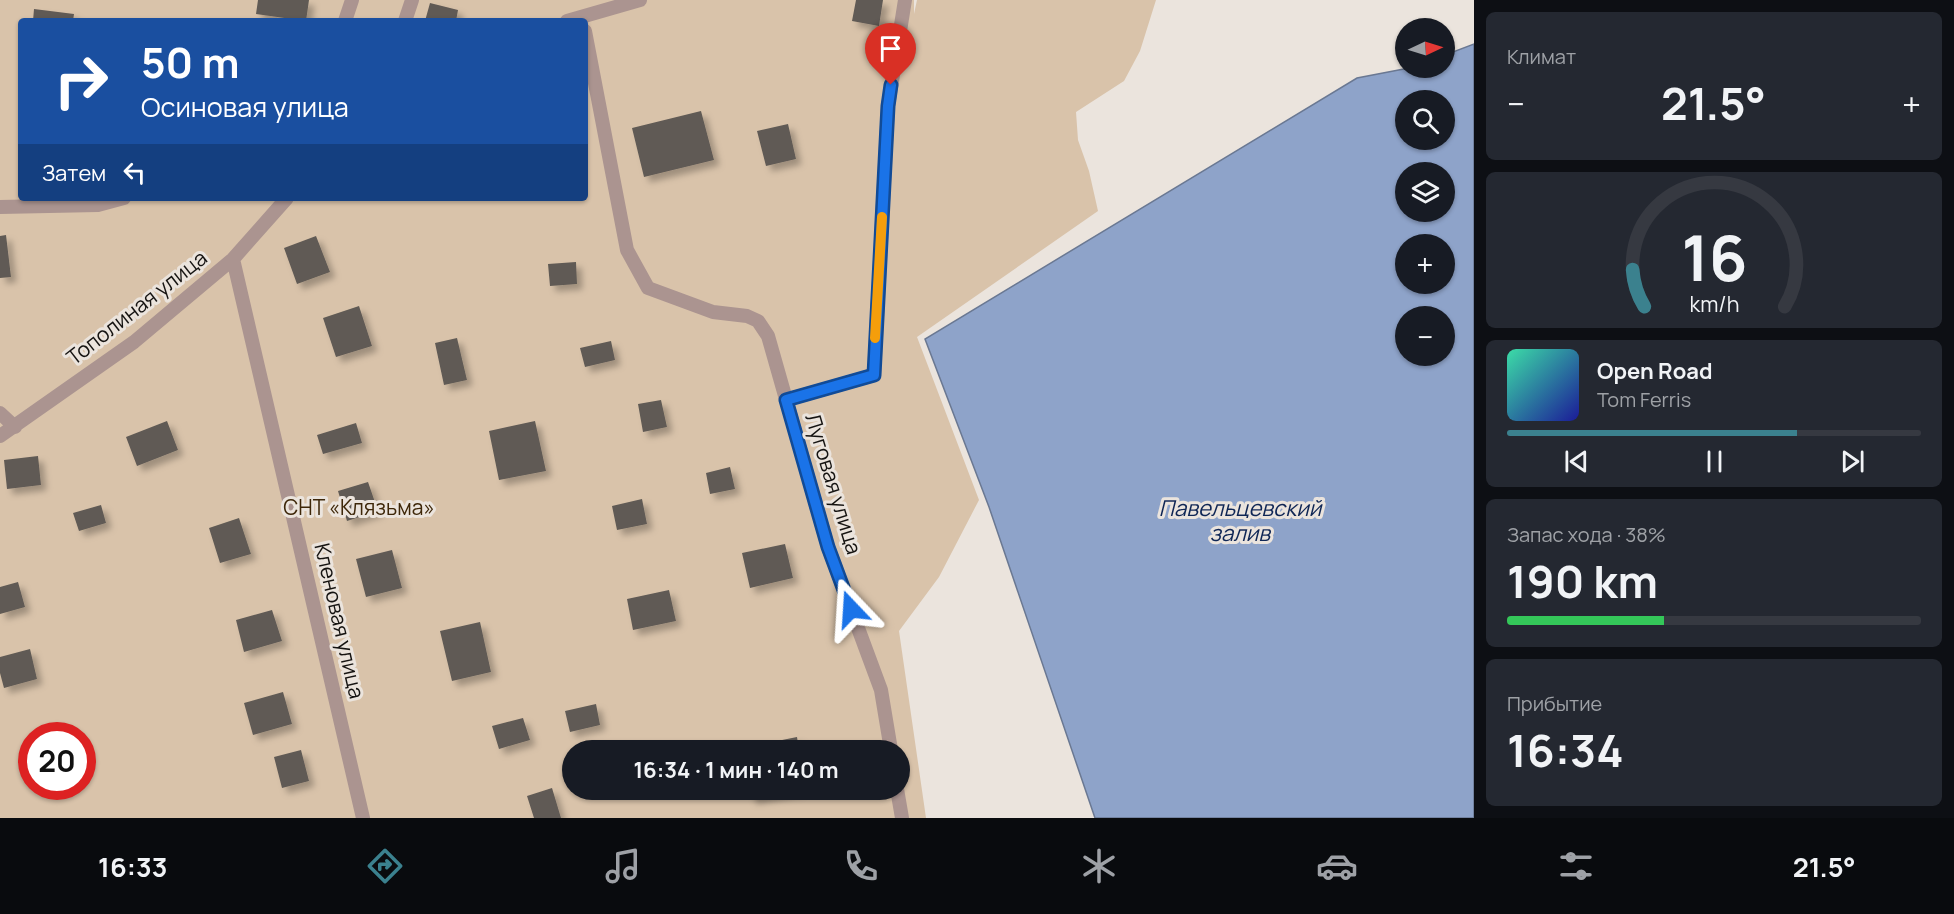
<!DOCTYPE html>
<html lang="ru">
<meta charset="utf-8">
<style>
:root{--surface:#171b24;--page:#242831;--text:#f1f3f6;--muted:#9ea1a6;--line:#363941;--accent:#3b818e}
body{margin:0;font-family:Manrope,sans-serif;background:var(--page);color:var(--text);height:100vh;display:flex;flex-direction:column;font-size:22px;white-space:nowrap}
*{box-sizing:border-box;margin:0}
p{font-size:20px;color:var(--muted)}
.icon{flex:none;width:33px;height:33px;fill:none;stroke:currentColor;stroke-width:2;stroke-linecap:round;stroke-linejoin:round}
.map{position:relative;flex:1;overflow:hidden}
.details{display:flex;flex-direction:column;gap:12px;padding:12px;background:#0d0f14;width:480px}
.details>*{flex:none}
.banner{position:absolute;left:18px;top:18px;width:570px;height:183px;border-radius:6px;box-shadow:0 2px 4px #0004;background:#1a4fa0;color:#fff;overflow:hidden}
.needle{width:39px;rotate:86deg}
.buttons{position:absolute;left:1395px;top:18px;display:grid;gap:12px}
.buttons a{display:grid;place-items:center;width:60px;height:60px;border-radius:50%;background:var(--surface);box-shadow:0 2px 4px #0004;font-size:30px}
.speed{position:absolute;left:18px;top:722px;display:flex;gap:12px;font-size:30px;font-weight:700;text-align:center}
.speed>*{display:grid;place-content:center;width:78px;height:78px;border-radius:50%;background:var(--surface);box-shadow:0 2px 4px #0004;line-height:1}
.speed .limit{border:9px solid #d22;background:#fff;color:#111}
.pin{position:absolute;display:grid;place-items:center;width:51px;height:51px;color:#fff;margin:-62px -26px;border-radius:50% 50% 50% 0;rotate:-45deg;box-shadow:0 0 6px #0007}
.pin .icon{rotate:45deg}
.me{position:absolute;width:66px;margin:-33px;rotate:340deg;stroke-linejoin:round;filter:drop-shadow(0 0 4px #0008)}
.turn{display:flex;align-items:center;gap:21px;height:126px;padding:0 24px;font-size:27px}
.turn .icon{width:78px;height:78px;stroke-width:2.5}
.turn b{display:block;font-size:42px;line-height:51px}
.then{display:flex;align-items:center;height:57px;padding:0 24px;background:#0003;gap:12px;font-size:22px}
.big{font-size:45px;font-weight:700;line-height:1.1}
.details .tile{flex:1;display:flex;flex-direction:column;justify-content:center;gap:9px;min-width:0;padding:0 21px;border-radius:9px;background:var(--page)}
.details .dial{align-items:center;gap:0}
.dial svg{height:156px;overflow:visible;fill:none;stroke:var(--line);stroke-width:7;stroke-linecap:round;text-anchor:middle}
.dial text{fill:var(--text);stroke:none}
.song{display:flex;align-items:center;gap:18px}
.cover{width:72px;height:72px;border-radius:9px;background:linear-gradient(135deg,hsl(160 70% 55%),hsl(240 70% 35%))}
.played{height:6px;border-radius:3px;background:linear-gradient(90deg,var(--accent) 70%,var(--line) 70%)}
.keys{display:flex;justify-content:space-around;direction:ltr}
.heat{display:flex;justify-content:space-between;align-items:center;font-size:33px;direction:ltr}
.charge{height:9px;border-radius:4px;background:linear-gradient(90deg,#34c759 38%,var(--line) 0)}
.trip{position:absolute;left:562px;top:740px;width:348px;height:60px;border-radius:30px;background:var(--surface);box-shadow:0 2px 4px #0004;font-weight:700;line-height:60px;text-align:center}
.tabs{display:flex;height:96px;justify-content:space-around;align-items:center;background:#090b0e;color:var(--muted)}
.tabs .icon{width:42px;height:42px}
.tabs .active{color:var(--accent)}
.tabs b{font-size:27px;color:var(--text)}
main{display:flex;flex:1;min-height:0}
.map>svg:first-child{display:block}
.green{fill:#d9c3aa;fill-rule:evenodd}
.water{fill:#8ea3c9;stroke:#6a7892;stroke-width:1.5;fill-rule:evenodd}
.building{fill:#605a54;filter:url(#shadow)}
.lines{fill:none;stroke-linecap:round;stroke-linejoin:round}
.service{stroke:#ab9490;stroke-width:14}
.route-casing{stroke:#114b97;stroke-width:15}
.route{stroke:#1a73e8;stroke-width:10}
.slow{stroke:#f59e0b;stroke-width:10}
.labels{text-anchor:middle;stroke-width:6;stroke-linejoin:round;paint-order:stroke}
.street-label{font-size:21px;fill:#151311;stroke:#ebe4dd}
.park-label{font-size:21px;fill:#3e2709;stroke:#ebe4dd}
.water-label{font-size:22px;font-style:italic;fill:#0f2655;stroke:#ebe4dd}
</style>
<main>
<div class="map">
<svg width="1474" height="818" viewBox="0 0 1474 818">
<defs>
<filter id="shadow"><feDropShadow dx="5.5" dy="5.5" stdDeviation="3" flood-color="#0004"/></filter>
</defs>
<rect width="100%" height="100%" fill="#ebe4dd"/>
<path class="green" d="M 0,0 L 914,0 L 914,14 L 917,0 L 1156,0 L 1140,51 L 1124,81 L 1076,112 L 1078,140 L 1089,171 L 1098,211 L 917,337 L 979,500 L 939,577 L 899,631 L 926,818 L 0,818 ZM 21,21 L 585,21 L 585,198 L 21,198 ZM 32,735 L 82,735 L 82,786 L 32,786 ZM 573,750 L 900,750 L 900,789 L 573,789 Z"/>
<path class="water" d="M 1474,44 L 1474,818 L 1095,818 L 989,507 L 925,339 L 1357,78 L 1409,68 L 1444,68 L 1445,55 ZM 1406,100 L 1444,100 L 1444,140 L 1406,140 ZM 1406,172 L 1444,172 L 1444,212 L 1406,212 ZM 1406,244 L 1444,244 L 1444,284 L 1406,284 ZM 1406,316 L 1444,316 L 1444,356 L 1406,356 Z"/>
<path class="building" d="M 258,0 L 309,0 L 306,21 L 256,14 Z
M 856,0 L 883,0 L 879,26 L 852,21 Z
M 430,3 L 458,10 L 456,21 L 425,21 Z
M 34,9 L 74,14 L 73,21 L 33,21 Z
M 701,111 L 714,160 L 644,177 L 632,128 Z
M 788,124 L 796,159 L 766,166 L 757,131 Z
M 6,235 L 11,277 L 0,278 L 0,236 Z
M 316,236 L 330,272 L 297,284 L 284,248 Z
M 576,262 L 577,284 L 550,286 L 548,264 Z
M 359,306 L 372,346 L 336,357 L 323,318 Z
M 457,338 L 467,380 L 444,385 L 435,343 Z
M 611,341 L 615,360 L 585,367 L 580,348 Z
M 661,400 L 667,427 L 643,432 L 638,404 Z
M 167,421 L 178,450 L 137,466 L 126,437 Z
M 535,421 L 546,471 L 499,480 L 489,431 Z
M 356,423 L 362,443 L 323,454 L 317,435 Z
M 38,456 L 41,485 L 7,489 L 4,460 Z
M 730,467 L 735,489 L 710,494 L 706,473 Z
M 368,482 L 378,511 L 347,521 L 338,491 Z
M 642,499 L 647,524 L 617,530 L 612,506 Z
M 101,505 L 106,523 L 79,531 L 73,513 Z
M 239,518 L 251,554 L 220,563 L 209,528 Z
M 785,544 L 793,578 L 750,588 L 742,553 Z
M 392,550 L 402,588 L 366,597 L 356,559 Z
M 18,582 L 25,607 L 0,614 L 0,587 Z
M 669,590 L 676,621 L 633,630 L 627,599 Z
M 272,610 L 282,641 L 244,652 L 236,620 Z
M 480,622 L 491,672 L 452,681 L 440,631 Z
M 30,649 L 37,679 L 4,688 L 0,673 L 0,657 Z
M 283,692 L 292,724 L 253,735 L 244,703 Z
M 596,704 L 600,725 L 570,732 L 565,711 Z
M 523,718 L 530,740 L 499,749 L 492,726 Z
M 797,737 L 799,750 L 742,750 L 742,748 Z
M 301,750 L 309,781 L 282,788 L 274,757 Z
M 32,754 L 32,776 L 25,777 L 21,756 Z
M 552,788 L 561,818 L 534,818 L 527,796 Z
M 749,789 L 798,789 L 798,790 L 751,799 Z"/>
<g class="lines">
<path class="service" d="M 345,21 L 352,0
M 405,21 L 412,0
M 567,21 L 640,0
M 585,31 L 627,250 L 648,288 L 713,312 L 747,316 L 758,321 L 768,336 L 828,547 L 881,690 L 891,750
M 0,207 L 98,205 L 124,198
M 233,259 L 363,818
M 786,400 L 874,375 L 888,106 L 905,0
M 0,413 L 15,427
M 0,436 L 134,342 L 233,259 L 287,198
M 897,789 L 902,818"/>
</g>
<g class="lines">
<defs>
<path id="route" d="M 851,609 L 828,547 L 786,400 L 874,375 L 888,106 L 891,85"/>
</defs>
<use href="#route" class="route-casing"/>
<use href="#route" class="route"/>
<path class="slow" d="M 875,338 L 882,217"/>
</g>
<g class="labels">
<g class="street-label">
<text transform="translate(137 308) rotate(-38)" y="7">Тополиная улица</text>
<text transform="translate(833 484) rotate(73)" y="7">Луговая улица</text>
<text transform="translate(339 621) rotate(77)" y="7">Кленовая улица</text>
</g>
<g class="park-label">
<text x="359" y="515">СНТ «Клязьма»</text>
</g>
<g class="water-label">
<text x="1240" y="516">Павельцевский<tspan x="1240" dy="25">залив</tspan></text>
</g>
</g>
</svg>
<div class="buttons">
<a><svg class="needle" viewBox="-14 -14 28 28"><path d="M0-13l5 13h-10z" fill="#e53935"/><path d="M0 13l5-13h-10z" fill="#9ea1a6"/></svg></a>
<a><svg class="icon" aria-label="search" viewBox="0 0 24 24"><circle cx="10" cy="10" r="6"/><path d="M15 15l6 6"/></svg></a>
<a><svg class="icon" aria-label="layers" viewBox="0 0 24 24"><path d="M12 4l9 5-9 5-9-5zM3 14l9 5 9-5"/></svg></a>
<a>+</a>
<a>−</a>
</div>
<div class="speed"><div class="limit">20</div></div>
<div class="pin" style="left:891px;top:85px;background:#d93025"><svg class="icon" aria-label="arrive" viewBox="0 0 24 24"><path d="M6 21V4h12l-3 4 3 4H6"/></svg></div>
<svg class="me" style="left:851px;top:609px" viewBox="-20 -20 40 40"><path d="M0-17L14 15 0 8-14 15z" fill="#1a73e8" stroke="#fff" stroke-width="4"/></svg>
<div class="trip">16:34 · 1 мин · 140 m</div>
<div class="banner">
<div class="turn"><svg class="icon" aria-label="right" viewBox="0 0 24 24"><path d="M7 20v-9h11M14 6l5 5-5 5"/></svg><div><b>50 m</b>Осиновая улица</div></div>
<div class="then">Затем<svg class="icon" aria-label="left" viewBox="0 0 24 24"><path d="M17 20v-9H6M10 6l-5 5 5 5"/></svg></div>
</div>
</div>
<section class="details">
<div class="tile"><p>Климат</p>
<div class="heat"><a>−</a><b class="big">21.5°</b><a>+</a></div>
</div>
<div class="tile dial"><svg viewBox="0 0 100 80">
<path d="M14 69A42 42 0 1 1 86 69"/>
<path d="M14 69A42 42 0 0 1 8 50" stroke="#3b818e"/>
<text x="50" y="56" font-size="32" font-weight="700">16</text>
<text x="50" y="72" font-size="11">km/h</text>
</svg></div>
<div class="tile">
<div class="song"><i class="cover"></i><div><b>Open Road</b><p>Tom Ferris</p></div></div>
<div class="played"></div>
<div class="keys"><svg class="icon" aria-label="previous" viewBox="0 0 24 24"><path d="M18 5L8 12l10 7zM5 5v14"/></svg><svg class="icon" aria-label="pause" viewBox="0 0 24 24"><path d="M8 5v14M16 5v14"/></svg><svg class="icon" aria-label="next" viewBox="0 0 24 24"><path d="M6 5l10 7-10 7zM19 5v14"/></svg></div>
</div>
<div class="tile"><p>Запас хода · 38%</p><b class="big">190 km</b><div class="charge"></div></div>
<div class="tile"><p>Прибытие</p><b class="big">16:34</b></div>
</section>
</main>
<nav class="tabs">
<b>16:33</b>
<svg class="icon active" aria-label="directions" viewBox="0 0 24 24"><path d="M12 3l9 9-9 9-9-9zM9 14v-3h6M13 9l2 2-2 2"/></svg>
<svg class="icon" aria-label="music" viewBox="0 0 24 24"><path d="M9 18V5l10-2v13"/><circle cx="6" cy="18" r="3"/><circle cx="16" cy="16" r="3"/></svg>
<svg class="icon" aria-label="phone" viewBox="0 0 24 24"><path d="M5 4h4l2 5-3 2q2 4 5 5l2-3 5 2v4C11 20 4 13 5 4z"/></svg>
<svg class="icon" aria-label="climate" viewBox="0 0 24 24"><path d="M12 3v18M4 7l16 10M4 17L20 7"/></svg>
<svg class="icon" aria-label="car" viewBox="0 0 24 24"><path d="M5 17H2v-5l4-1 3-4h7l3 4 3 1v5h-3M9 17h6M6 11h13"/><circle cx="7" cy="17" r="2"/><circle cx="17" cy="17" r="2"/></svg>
<svg class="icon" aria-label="filters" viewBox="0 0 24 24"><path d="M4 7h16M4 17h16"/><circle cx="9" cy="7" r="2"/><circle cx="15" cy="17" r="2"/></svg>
<b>21.5°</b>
</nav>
